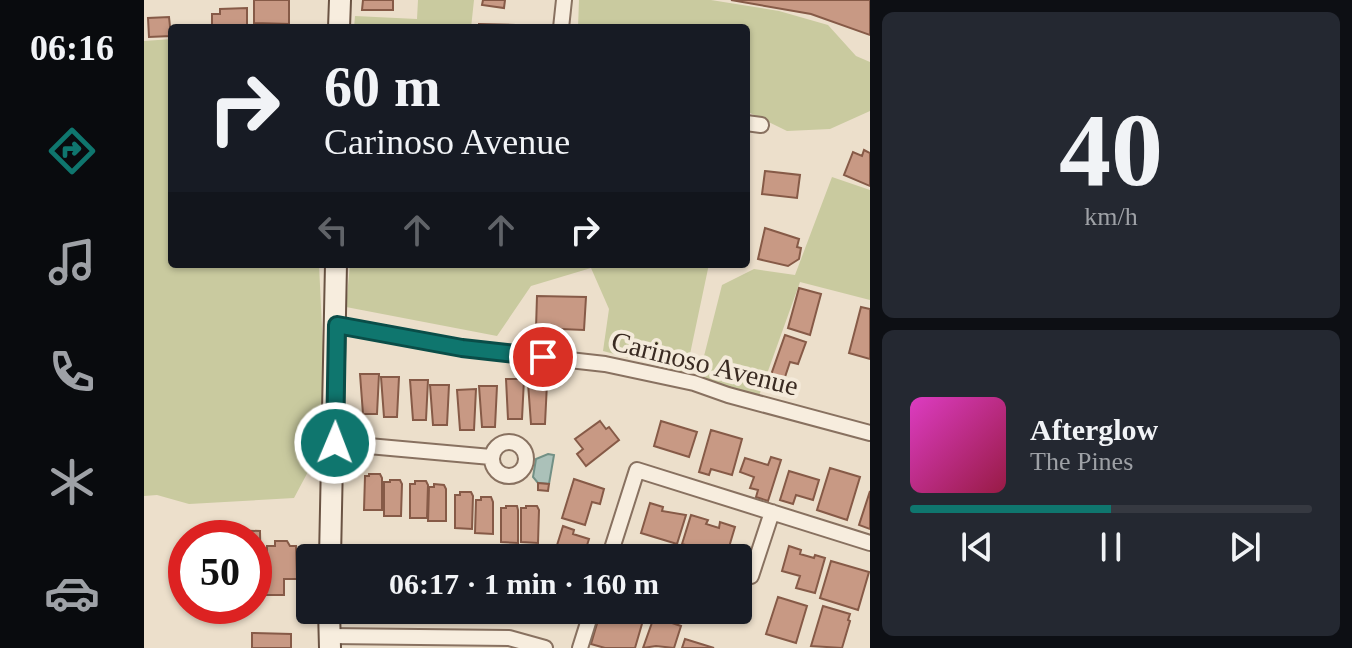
<!DOCTYPE html>
<meta charset="utf-8">
<style>
:root{--surface:#171b24;--page:#242831;--text:#f1f3f6;--muted:#9ea1a6;--line:#363941;--accent:#0f766e}
body{margin:0;font-family:Georgia,serif;background:var(--page);color:var(--text);height:100vh;display:flex;flex-direction:column;font-size:30px;white-space:nowrap}
*{box-sizing:border-box;margin:0}
p{font-size:26px;color:var(--muted)}
.icon{flex:none;width:44px;height:44px;fill:none;stroke:currentColor;stroke-width:2;stroke-linecap:round;stroke-linejoin:round}
.map{position:relative;flex:1;overflow:hidden}
.details{display:flex;flex-direction:column;gap:12px;padding:12px;background:#0d0f14;width:482px}
.details>*{flex:none}
.top-card{position:absolute;left:24px;top:24px;width:582px;height:244px;border-radius:8px;box-shadow:0 2px 6px #0004;background:#171b24;color:var(--text);overflow:hidden}
.speed{position:absolute;left:24px;top:520px;display:flex;gap:16px;font-size:40px;font-weight:700;text-align:center}
.speed>*{display:grid;place-content:center;width:104px;height:104px;border-radius:50%;background:var(--surface);box-shadow:0 2px 6px #0004;line-height:1}
.speed .limit{border:12px solid #d22;background:#fff;color:#111}
.pin{position:absolute;display:grid;place-items:center;width:68px;height:68px;color:#fff;margin:-34px;border:4px solid #fff;border-radius:50%;box-shadow:0 2px 8px #0007}
.me{position:absolute;width:88px;margin:-44px;rotate:1deg;stroke-linejoin:round;filter:drop-shadow(0 0 6px #0008)}
.turn{display:flex;align-items:center;gap:28px;height:168px;padding:0 24px;font-size:36px}
.turn .icon{width:104px;height:104px;stroke-width:2.5}
.turn b{display:block;font-size:56px;line-height:68px}
.lanes{display:flex;align-items:center;height:76px;padding:0 24px;background:#0003;justify-content:center;gap:40px;direction:ltr}
.lanes .off{opacity:.35}
.details .card{flex:1;display:flex;flex-direction:column;justify-content:center;gap:12px;min-width:0;padding:0 28px;border-radius:12px;background:var(--page)}
.details .dial{align-items:center;gap:0}
.dial b{font-size:104px;line-height:1}
.song{display:flex;align-items:center;gap:24px}
.cover{width:96px;height:96px;border-radius:12px;background:linear-gradient(135deg,hsl(310 70% 55%),hsl(340 70% 35%))}
.played{height:8px;border-radius:4px;background:linear-gradient(90deg,var(--accent) 50%,var(--line) 50%)}
.keys{display:flex;justify-content:space-around;direction:ltr}
.trip{position:absolute;left:152px;top:544px;width:456px;height:80px;border-radius:8px;background:var(--surface);box-shadow:0 2px 6px #0004;font-weight:800;line-height:80px;text-align:center}
main{display:flex;flex:1;min-height:0}
.dock{display:flex;flex-direction:column;width:144px;justify-content:space-around;align-items:center;background:#090b0e;color:var(--muted)}
.dock .icon{width:56px;height:56px}
.dock .on{color:var(--accent)}
.dock b{font-size:36px;color:var(--text)}
.map>svg:first-child{display:block}
.green{fill:#c9ca9f}
.water{fill:#abc1b9;stroke:#729085;stroke-width:2}
.building{fill:#c89984;stroke:#865a47;stroke-width:2}
.lines{fill:none;stroke-linecap:round;stroke-linejoin:round}
.street-casing{stroke:#887160;stroke-width:18}
.secondary-casing{stroke:#6a5343;stroke-width:24}
.street{stroke:#f7edde;stroke-width:14}
.secondary{stroke:#f7edde;stroke-width:20}
.route-casing{stroke:#0a4d48;stroke-width:20}
.route{stroke:#0f766e;stroke-width:14}
.labels{text-anchor:middle;stroke-width:8;stroke-linejoin:round;paint-order:stroke}
.street-label{font-size:28px;fill:#3a2b22;stroke:#f4eada}
</style>
<main>
<nav class="dock">
<b>06:16</b>
<svg class="icon on" aria-label="directions" viewBox="0 0 24 24"><path d="M12 3l9 9-9 9-9-9zM9 14v-3h6M13 9l2 2-2 2"/></svg>
<svg class="icon" aria-label="music" viewBox="0 0 24 24"><path d="M9 18V5l10-2v13"/><circle cx="6" cy="18" r="3"/><circle cx="16" cy="16" r="3"/></svg>
<svg class="icon" aria-label="phone" viewBox="0 0 24 24"><path d="M5 4h4l2 5-3 2q2 4 5 5l2-3 5 2v4C11 20 4 13 5 4z"/></svg>
<svg class="icon" aria-label="climate" viewBox="0 0 24 24"><path d="M12 3v18M4 7l16 10M4 17L20 7"/></svg>
<svg class="icon" aria-label="car" viewBox="0 0 24 24"><path d="M5 17H2v-5l4-1 3-4h7l3 4 3 1v5h-3M9 17h6M6 11h13"/><circle cx="7" cy="17" r="2"/><circle cx="17" cy="17" r="2"/></svg>
</nav>
<div class="map">
<svg width="726" height="648" viewBox="0 0 726 648">
<rect width="100%" height="100%" fill="#ecdfcb"/>
<path class="green" d="M 274,0 L 330,0 L 327,28 L 210,28 L 211,16 L 273,19 Z
M 435,0 L 567,0 L 635,11 L 684,25 L 712,56 L 726,62 L 726,111 L 686,129 L 643,131 L 602,111 L 602,28 L 434,28 Z
M 28,39 L 28,264 L 175,264 L 183,436 L 150,498 L 45,504 L 13,495 L 0,496 L 0,41 Z
M 688,177 L 726,190 L 726,300 L 656,282 L 615,396 L 558,379 L 558,364 L 578,285 L 610,269 L 651,275 Z
M 206,264 L 565,264 L 542,373 L 459,351 L 465,309 L 447,268 L 387,286 L 353,336 L 202,307 Z"/>
<path class="water" d="M 404,454 L 410,455 L 405,484 L 394,483 L 389,477 L 392,459 Z"/>
<path class="building" d="M 110,0 L 145,0 L 145,24 L 110,23 Z
M 219,0 L 249,0 L 249,10 L 218,10 Z
M 339,0 L 361,0 L 360,8 L 338,5 Z
M 587,0 L 726,0 L 726,35 L 667,14 Z
M 103,8 L 103,28 L 68,28 L 68,14 L 76,14 L 76,9 Z
M 25,17 L 27,36 L 5,37 L 4,18 Z
M 335,24 L 371,25 L 371,28 L 335,28 Z
M 720,150 L 726,153 L 726,186 L 700,175 L 709,152 L 718,156 Z
M 621,171 L 656,175 L 653,198 L 618,194 Z
M 621,228 L 655,239 L 653,247 L 657,248 L 655,259 L 644,266 L 614,259 Z
M 655,288 L 677,294 L 666,335 L 644,328 Z
M 393,296 L 442,297 L 440,330 L 392,328 Z
M 717,307 L 726,309 L 726,359 L 705,353 Z
M 641,335 L 662,342 L 654,364 L 646,362 L 640,380 L 627,375 Z
M 216,374 L 235,374 L 233,414 L 219,414 Z
M 237,377 L 255,377 L 253,417 L 240,417 Z
M 362,379 L 380,379 L 378,419 L 364,419 Z
M 266,380 L 284,380 L 282,420 L 269,420 Z
M 384,383 L 403,383 L 401,424 L 387,424 Z
M 286,385 L 305,385 L 303,425 L 289,425 Z
M 335,386 L 353,386 L 351,427 L 338,427 Z
M 332,389 L 330,430 L 316,430 L 313,390 Z
M 456,421 L 462,429 L 465,427 L 475,440 L 442,466 L 433,454 L 439,449 L 431,439 Z
M 517,421 L 553,432 L 545,457 L 510,446 Z
M 567,430 L 598,439 L 588,475 L 567,469 L 565,475 L 555,472 Z
M 627,457 L 637,460 L 624,501 L 612,497 L 614,490 L 606,488 L 610,477 L 596,472 L 601,458 L 624,465 Z
M 686,468 L 716,477 L 703,520 L 673,510 Z
M 645,471 L 675,480 L 669,500 L 652,495 L 649,504 L 636,500 Z
M 225,474 L 236,474 L 238,478 L 238,510 L 220,510 L 221,476 L 225,476 Z
M 430,479 L 460,489 L 456,504 L 448,502 L 441,525 L 418,518 Z
M 246,480 L 256,480 L 258,484 L 257,516 L 240,516 L 240,482 L 246,482 Z
M 271,481 L 282,481 L 284,485 L 283,518 L 266,518 L 266,484 L 271,484 Z
M 394,483 L 405,484 L 404,491 L 394,490 Z
M 290,484 L 300,485 L 302,489 L 302,521 L 284,521 L 285,487 L 290,487 Z
M 726,491 L 726,529 L 715,525 Z
M 316,492 L 327,492 L 329,496 L 328,529 L 311,528 L 311,495 L 316,495 Z
M 337,497 L 347,497 L 349,502 L 349,534 L 331,533 L 332,500 L 337,500 Z
M 506,503 L 519,507 L 518,511 L 542,515 L 533,544 L 497,533 Z
M 362,506 L 373,506 L 374,510 L 374,543 L 357,542 L 357,508 L 362,508 Z
M 382,506 L 393,506 L 395,510 L 394,543 L 377,542 L 377,508 L 382,508 Z
M 547,515 L 564,520 L 562,524 L 575,528 L 576,522 L 591,527 L 582,557 L 538,544 Z
M 419,526 L 430,530 L 429,534 L 445,539 L 439,558 L 409,558 Z
M 79,530 L 116,531 L 117,587 L 110,587 L 110,538 L 79,538 Z
M 131,541 L 143,541 L 146,546 L 152,546 L 153,579 L 140,579 L 140,595 L 117,595 L 117,587 L 123,587 L 123,546 L 131,546 Z
M 645,546 L 657,550 L 656,554 L 670,558 L 671,555 L 681,558 L 671,593 L 652,588 L 656,576 L 638,571 Z
M 687,561 L 725,572 L 714,610 L 676,598 Z
M 634,597 L 663,606 L 652,643 L 622,634 Z
M 679,606 L 706,614 L 704,620 L 706,621 L 698,648 L 667,646 Z
M 220,610 L 256,610 L 256,613 L 220,614 Z
M 262,610 L 297,610 L 297,613 L 262,613 Z
M 305,610 L 382,610 L 382,613 L 305,614 Z
M 387,610 L 413,610 L 410,620 L 386,612 Z
M 457,610 L 502,610 L 491,648 L 461,648 L 447,644 Z
M 510,617 L 537,626 L 530,648 L 512,646 L 499,648 Z
M 108,633 L 147,634 L 147,648 L 108,648 Z
M 541,639 L 570,648 L 538,648 Z"/>
<g class="lines">
<defs>
<path id="street" d="M 417,28 L 420,0
M 602,123 L 617,125
M 193,325 L 318,348 L 461,364 L 550,383 L 584,395 L 726,433
M348 459a17 17 0 1 1 34 0a17 17 0 1 1-34 0Z
M 191,443 L 347,457
M 465,558 L 493,470 L 726,543
M 607,576 L 628,512
M 186,636 L 365,638 L 401,648
M 436,648 L 448,610"/>
<path id="secondary" d="M 195,28 L 196,0
M 186,558 L 192,264
M 185,610 L 186,648"/>
</defs>
<use href="#street" class="street-casing"/>
<use href="#secondary" class="secondary-casing"/>
<use href="#street" class="street"/>
<use href="#secondary" class="secondary"/>
</g>
<g class="lines">
<defs>
<path id="route" d="M 191,443 L 193,325 L 318,348 L 399,357"/>
</defs>
<use href="#route" class="route-casing"/>
<use href="#route" class="route"/>
</g>
<g class="labels">
<g class="street-label">
<text transform="translate(561 363) rotate(14)" y="10">Carinoso Avenue</text>
</g>
</g>
</svg>
<div class="speed"><div class="limit">50</div></div>
<div class="pin" style="left:399px;top:357px;background:#d93025"><svg class="icon" aria-label="arrive" viewBox="0 0 24 24"><path d="M6 21V4h12l-3 4 3 4H6"/></svg></div>
<svg class="me" style="left:191px;top:443px" viewBox="-20 -20 40 40"><circle r="17" fill="#0f766e" stroke="#fff" stroke-width="3"/><path d="M0-11L8 9 0 5-8 9z" fill="#fff"/></svg>
<div class="trip">06:17 · 1 min · 160 m</div>
<div class="top-card">
<div class="turn"><svg class="icon" aria-label="right" viewBox="0 0 24 24"><path d="M7 20v-9h11M14 6l5 5-5 5"/></svg><div><b>60 m</b>Carinoso Avenue</div></div>
<div class="lanes"><svg class="icon off" aria-label="left" viewBox="0 0 24 24"><path d="M17 20v-9H6M10 6l-5 5 5 5"/></svg><svg class="icon off" aria-label="ahead" viewBox="0 0 24 24"><path d="M12 20V5M6 11l6-6 6 6"/></svg><svg class="icon off" aria-label="ahead" viewBox="0 0 24 24"><path d="M12 20V5M6 11l6-6 6 6"/></svg><svg class="icon" aria-label="right" viewBox="0 0 24 24"><path d="M7 20v-9h11M14 6l5 5-5 5"/></svg></div>
</div>
</div>
<section class="details">
<div class="card dial"><b>40</b><p>km/h</p></div>
<div class="card">
<div class="song"><i class="cover"></i><div><b>Afterglow</b><p>The Pines</p></div></div>
<div class="played"></div>
<div class="keys"><svg class="icon" aria-label="previous" viewBox="0 0 24 24"><path d="M18 5L8 12l10 7zM5 5v14"/></svg><svg class="icon" aria-label="pause" viewBox="0 0 24 24"><path d="M8 5v14M16 5v14"/></svg><svg class="icon" aria-label="next" viewBox="0 0 24 24"><path d="M6 5l10 7-10 7zM19 5v14"/></svg></div>
</div>
</section>
</main>
